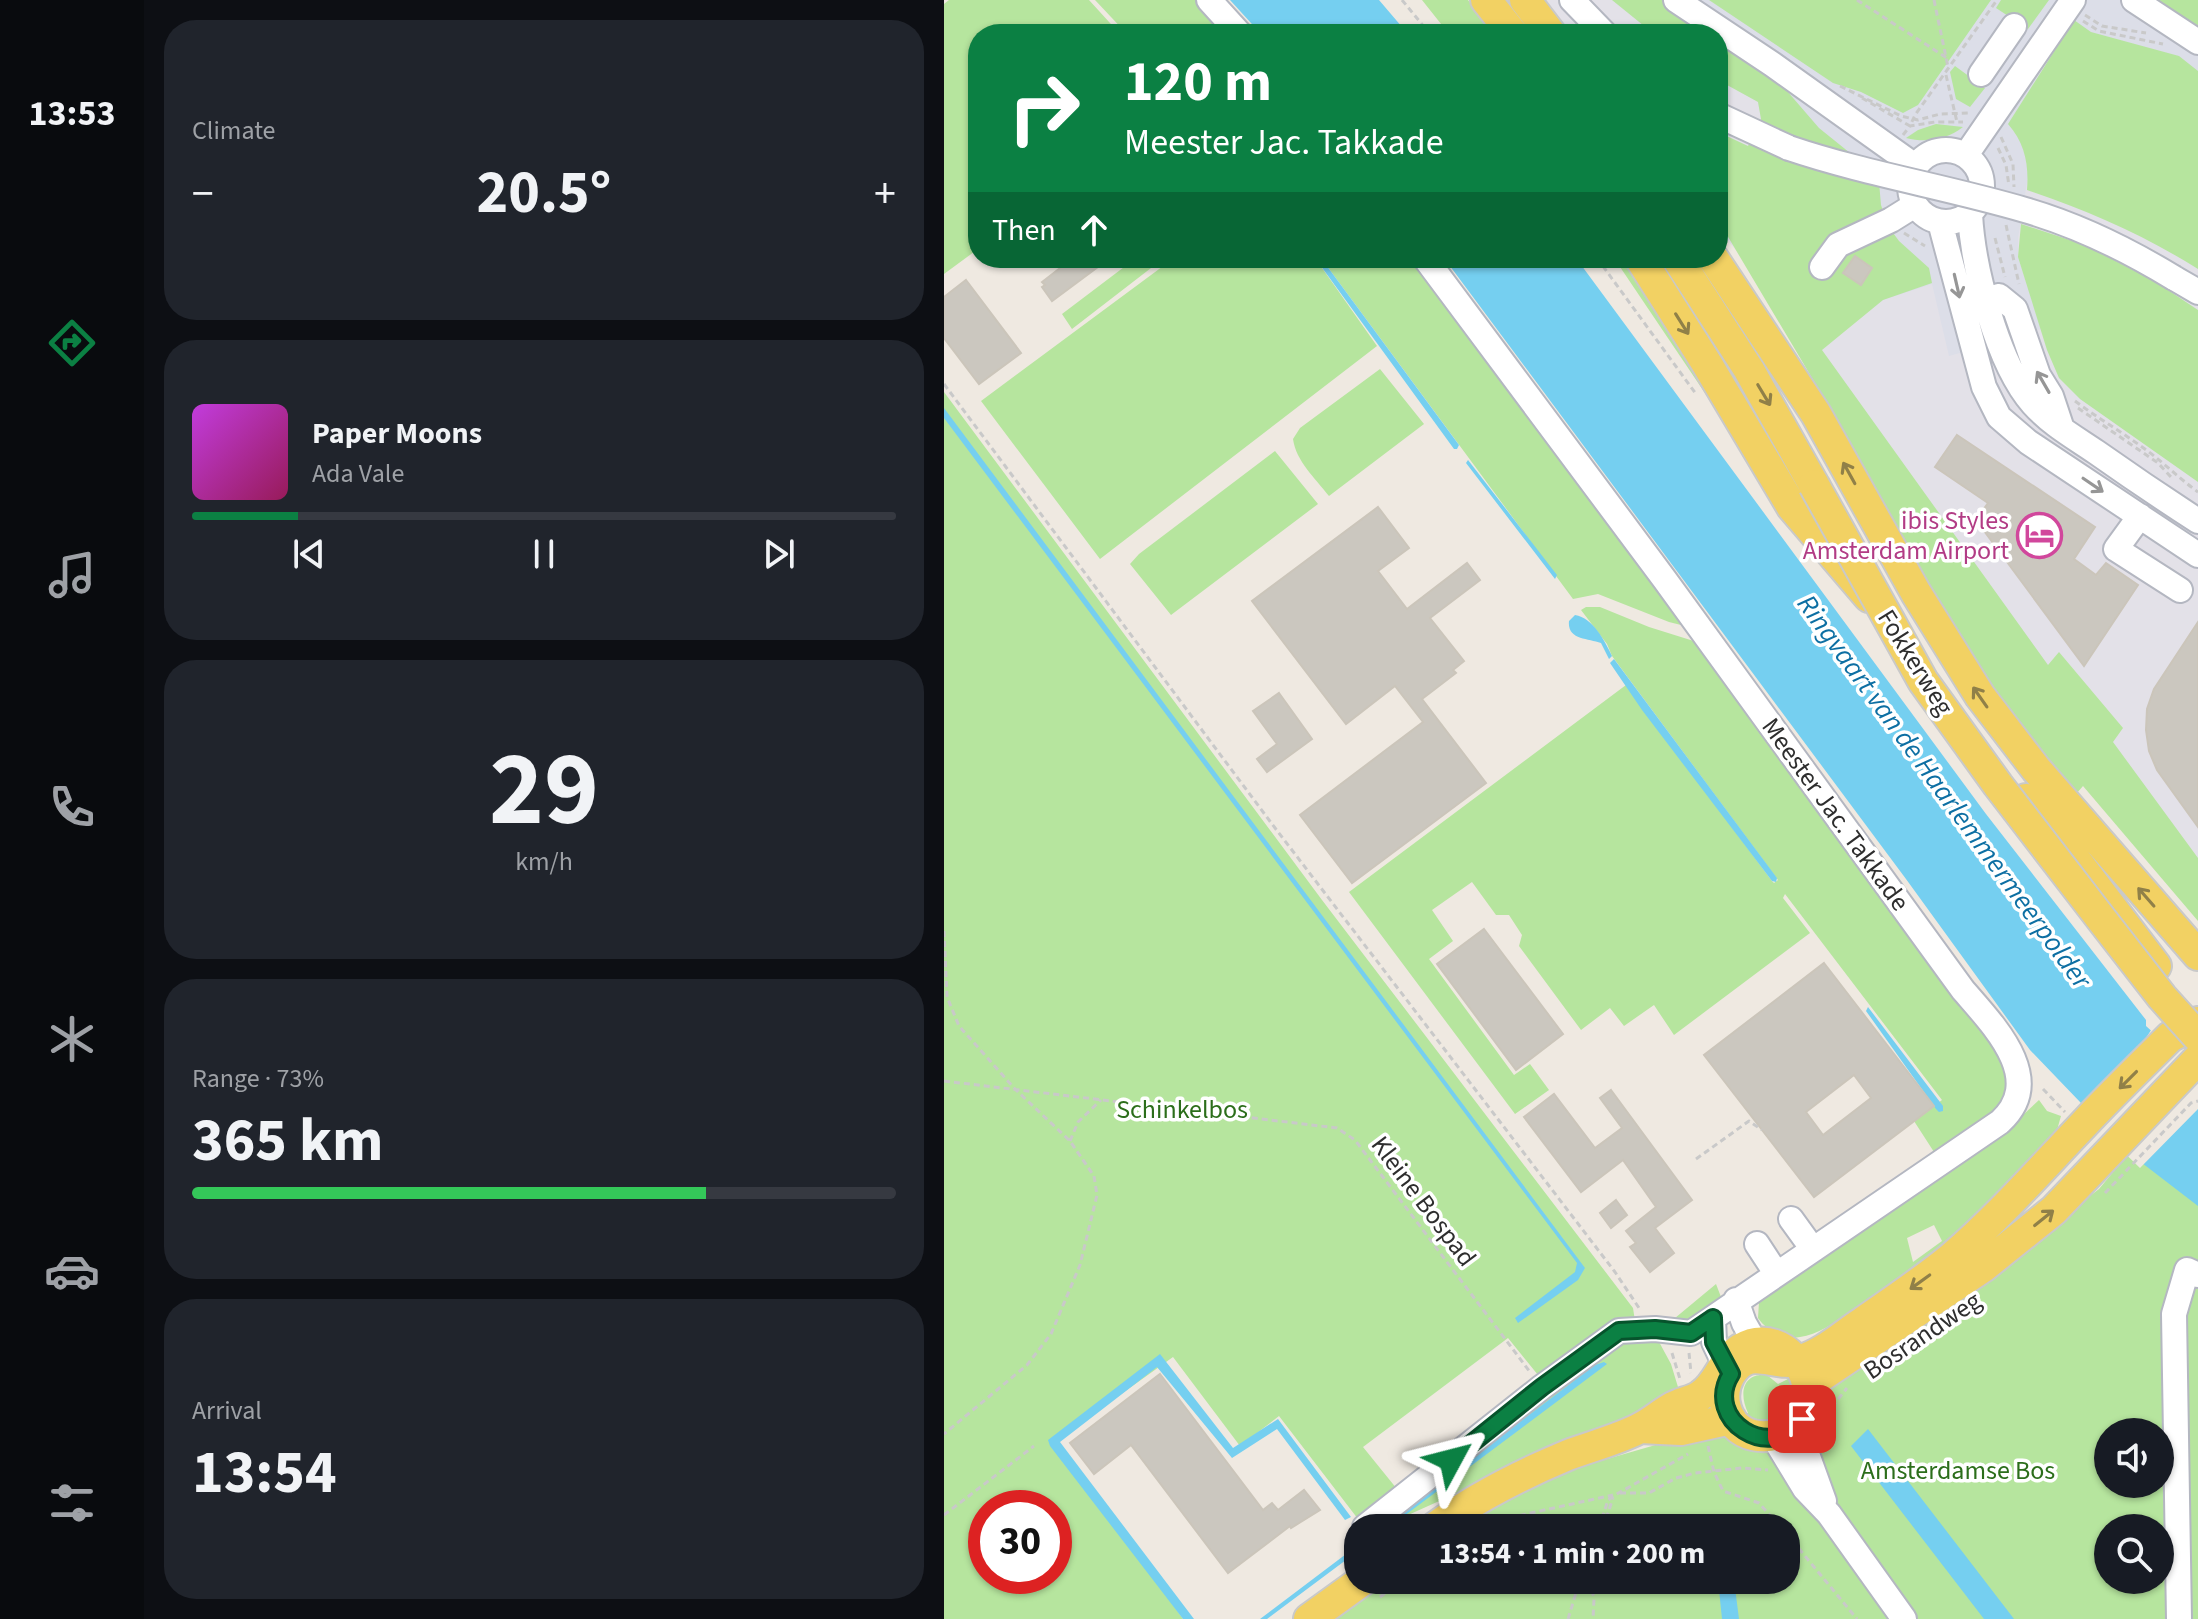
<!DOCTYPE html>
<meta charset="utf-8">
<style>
:root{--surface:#171b24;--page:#20242c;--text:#f1f3f6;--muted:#9ea1a6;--line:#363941;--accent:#0b8043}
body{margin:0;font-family:"Source Sans 3",sans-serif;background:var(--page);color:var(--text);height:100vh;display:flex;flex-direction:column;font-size:30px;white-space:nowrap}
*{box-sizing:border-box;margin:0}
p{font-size:26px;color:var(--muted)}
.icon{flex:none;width:44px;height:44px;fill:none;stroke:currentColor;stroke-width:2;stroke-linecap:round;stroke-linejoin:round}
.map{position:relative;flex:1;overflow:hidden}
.sheet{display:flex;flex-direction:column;gap:20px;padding:20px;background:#0d0f14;width:800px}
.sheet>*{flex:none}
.banner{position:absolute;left:24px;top:24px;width:760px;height:244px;border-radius:32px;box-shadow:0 2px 6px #0004;background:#0b8043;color:#fff;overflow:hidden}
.buttons{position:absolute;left:1150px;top:1418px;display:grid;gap:16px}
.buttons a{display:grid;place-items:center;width:80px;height:80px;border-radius:50%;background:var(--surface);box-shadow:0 2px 6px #0004;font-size:40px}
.speed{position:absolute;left:24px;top:1490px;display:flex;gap:16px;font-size:40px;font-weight:700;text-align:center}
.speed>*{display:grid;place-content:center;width:104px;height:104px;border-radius:50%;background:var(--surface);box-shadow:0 2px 6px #0004;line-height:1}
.speed .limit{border:12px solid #d22;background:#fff;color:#111}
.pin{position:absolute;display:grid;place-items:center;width:68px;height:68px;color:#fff;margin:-34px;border-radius:16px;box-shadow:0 4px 12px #0006}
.me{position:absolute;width:88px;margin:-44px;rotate:52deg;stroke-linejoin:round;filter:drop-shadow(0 0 6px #0008)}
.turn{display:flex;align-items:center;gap:28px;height:168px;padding:0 24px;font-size:36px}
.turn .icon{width:104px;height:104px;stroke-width:2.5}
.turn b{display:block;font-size:56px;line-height:68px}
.then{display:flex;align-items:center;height:76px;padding:0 24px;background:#0003;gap:16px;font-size:30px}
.big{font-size:60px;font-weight:700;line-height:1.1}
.sheet .card{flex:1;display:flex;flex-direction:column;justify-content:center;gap:12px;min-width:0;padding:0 28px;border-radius:32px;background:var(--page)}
.sheet .dial{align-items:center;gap:0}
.dial b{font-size:104px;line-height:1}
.song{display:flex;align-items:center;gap:24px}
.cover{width:96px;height:96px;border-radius:12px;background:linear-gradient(135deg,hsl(290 70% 55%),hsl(330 70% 35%))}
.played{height:8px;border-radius:4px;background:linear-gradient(90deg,var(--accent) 15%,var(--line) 15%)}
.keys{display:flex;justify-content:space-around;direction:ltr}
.heat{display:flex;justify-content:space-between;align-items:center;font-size:44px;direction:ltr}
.charge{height:12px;border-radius:6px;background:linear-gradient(90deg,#34c759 73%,var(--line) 0)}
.trip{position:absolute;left:400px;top:1514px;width:456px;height:80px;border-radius:32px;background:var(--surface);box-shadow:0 2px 6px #0004;font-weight:700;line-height:80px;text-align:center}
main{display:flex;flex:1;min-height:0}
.tabs{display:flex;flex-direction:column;width:144px;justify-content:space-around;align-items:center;background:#090b0e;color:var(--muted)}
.tabs .icon{width:56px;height:56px}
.tabs .on{color:var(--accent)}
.tabs b{font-size:36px;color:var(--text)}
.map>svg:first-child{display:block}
.industrial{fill:#e3e1e8}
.airport{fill:#dcdee8}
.green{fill:#b6e59e;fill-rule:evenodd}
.water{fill:#75cff0}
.pier{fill:#efe9e1}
.building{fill:#cbc7bf;stroke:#cbc5ba;stroke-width:2;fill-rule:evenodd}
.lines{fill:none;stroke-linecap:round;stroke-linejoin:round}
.minor-casing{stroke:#b4b7c1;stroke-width:28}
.major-casing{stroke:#c9c9c9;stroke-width:34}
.path{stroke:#c9c9c9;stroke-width:3;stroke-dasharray:6 4;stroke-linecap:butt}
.minor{stroke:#fff;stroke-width:24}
.major{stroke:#f2d163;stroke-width:30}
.minor-bridge-casing{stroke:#b4b7c1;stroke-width:28;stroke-linecap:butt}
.major-bridge-casing{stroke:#c9c9c9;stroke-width:34;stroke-linecap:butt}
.minor-bridge{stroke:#fff;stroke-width:24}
.major-bridge{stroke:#f2d163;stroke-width:30}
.oneway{stroke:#969696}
.oneway2{stroke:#908048}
.route-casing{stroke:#07532c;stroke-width:20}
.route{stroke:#0b8043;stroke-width:14}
.labels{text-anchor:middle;stroke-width:7;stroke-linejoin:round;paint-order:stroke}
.hotel-label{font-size:26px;fill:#b23c85;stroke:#fff;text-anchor:end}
.street-label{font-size:26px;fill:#2e2e2e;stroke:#fff}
.park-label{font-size:26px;fill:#2c6e1b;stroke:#fff}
.water-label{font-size:28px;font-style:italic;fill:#0d6fa3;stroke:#fff}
</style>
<main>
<nav class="tabs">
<b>13:53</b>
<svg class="icon on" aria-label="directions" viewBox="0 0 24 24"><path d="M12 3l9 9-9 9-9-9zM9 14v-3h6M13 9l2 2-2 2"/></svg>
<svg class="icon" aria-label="music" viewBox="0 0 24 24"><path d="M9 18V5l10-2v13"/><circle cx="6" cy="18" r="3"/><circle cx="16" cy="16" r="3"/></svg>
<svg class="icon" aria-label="phone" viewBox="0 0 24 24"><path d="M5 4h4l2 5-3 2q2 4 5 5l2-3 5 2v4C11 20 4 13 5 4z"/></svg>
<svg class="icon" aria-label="climate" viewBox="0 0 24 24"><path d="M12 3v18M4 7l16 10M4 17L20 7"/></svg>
<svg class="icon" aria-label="car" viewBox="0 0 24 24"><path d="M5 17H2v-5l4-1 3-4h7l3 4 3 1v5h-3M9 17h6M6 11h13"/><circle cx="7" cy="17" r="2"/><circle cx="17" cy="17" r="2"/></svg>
<svg class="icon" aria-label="filters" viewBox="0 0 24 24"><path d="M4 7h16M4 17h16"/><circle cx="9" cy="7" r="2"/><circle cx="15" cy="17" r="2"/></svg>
</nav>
<section class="sheet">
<div class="card"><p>Climate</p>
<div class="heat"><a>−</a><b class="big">20.5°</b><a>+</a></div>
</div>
<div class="card">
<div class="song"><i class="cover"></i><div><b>Paper Moons</b><p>Ada Vale</p></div></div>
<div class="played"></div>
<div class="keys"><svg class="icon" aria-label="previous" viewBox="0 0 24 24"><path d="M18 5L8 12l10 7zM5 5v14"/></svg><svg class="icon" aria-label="pause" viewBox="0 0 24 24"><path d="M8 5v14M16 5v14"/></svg><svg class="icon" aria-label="next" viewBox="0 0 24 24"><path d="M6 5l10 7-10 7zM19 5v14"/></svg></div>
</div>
<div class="card dial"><b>29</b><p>km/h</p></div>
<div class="card"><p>Range · 73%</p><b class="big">365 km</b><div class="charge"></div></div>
<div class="card"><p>Arrival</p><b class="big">13:54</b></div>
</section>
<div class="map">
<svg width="1254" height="1619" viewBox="0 0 1254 1619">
<rect width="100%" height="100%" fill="#efe9e1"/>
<path class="industrial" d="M 576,0 L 1254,0 L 1254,901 L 826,290 L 774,229 L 774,34 L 606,34 Z"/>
<path class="airport" d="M 668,0 L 1254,0 L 1254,227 L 1079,148 L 1085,170 L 1074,238 L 1074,257 L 1097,329 L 1045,344 L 1047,356 L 1042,358 L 1037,347 L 1005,356 L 988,284 L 939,300 L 926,310 L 774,132 L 804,146 L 817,119 L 814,102 L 774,80 L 774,34 L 710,34 Z"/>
<path class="green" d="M 5,0 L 145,0 L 176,34 L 34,34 L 34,249 L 0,274 L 0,4 Z
M 151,0 L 256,0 L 288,34 L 183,34 Z
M 478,0 L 524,0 L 550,34 L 505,34 Z
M 668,0 L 718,0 L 767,34 L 710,34 Z
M 765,0 L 1047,0 L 974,105 L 959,113 L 917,92 L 889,83 Z
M 1057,0 L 1105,0 L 1084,29 L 1052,8 Z
M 1214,0 L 1254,0 L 1254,31 Z
M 1130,20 L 1147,32 L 1235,56 L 1254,71 L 1254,269 C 1198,234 1145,211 1083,190 C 1085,165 1081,143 1064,124 Z
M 774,38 L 837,84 L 875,128 L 911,157 L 935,182 L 937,205 L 944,226 L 955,241 L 985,268 L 988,283 L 939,300 L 878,350 L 1104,665 L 1115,652 L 1179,728 L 1169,742 L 1254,858 L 1254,921 L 1139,786 L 1133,793 L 1048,690 L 957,541 L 912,452 L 774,220 L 774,132 L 804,146 L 817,119 L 814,102 L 774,80 Z
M 1011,66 L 1041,88 L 1026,107 L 1012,99 L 1006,72 Z
M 992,124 L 1019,127 C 1002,140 982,143 962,138 L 974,130 Z
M 1077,224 L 1141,245 L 1212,282 L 1254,310 L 1254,482 L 1136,399 L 1115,378 L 1103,350 L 1074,257 Z
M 192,258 L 220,258 L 128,329 L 118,314 Z
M 230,258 L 371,258 L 433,346 L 156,559 L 37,401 Z
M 377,258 L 474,258 L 745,627 L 725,622 L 654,594 L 629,599 Z
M 670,258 L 686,258 L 802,454 Z
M 436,369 L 480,424 L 385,496 C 371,478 352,461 349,439 L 356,428 Z
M 0,392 L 378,900 L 689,1308 L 691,1321 L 594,1375 L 564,1338 L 419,1447 L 453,1489 L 414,1519 L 335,1416 L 296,1446 L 229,1357 L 113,1440 L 239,1619 L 0,1619 ZM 42,1508 L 110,1508 L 110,1576 L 42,1576 Z
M 331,451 L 374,504 L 227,615 L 186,564 L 195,554 Z
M 642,607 L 656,607 L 705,627 L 756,643 L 1058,1052 L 1067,1083 L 1064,1101 L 998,1151 L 990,1152 L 970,1121 L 998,1100 L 841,894 L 839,898 L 866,933 L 730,1035 L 710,1005 L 680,1026 L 666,1008 L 637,1030 L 575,946 L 578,935 L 565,915 L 552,915 L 528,882 L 488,910 L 509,941 L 485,959 L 570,1075 L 586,1064 L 605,1090 L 571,1114 L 405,892 L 682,685 L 828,881 L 830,883 L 834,880 L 668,656 L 663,644 L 637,610 Z
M 1095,1100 L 1103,1111 L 1117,1116 L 1111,1137 C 1080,1170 1051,1206 1017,1235 C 984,1264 944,1291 906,1313 C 891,1322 873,1335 856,1337 C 840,1340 823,1331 814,1318 L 815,1302 L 823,1289 L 1066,1127 ZM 990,1225 L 998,1241 L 969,1262 L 963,1238 Z
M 1254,1143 L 1254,1619 L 375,1619 L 424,1580 L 842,1580 L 842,1528 L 493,1528 L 542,1494 L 708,1446 L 773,1426 L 804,1413 C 795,1394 798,1373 823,1375 L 834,1384 L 846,1378 L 849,1393 L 1115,1220 L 1155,1189 L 1185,1153 ZM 1164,1432 L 1216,1432 L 1216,1484 L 1164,1484 ZM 1164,1528 L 1216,1528 L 1216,1580 L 1164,1580 Z
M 772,1284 L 777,1297 L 774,1304 L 747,1325 L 725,1323 Z
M 682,1339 L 714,1340 L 727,1364 L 737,1397 L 604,1452 L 453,1520 L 621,1389 L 520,1464 L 612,1385 Z"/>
<path class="water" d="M 286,0 L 435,0 L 464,34 L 317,34 Z
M 371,258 L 377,258 L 515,445 L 513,449 L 510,449 Z
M 500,258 L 632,258 L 1042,814 L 1202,1020 L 1202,1026 L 1254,1073 L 1254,1206 L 1185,1153 L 1086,1050 L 962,879 Z
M 0,408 L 641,1268 L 634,1280 L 574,1323 L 571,1318 L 631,1272 L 633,1263 L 0,418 Z
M 524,460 L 613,575 L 611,579 L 522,463 Z
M 631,615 C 649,618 661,641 668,656 L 665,659 L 657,643 C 644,638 623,640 625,621 Z
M 670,659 L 833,878 L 832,882 L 828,881 L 698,710 L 666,663 Z
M 924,1007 L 999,1106 L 999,1111 L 995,1112 L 992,1109 L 922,1011 Z
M 216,1354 L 289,1448 L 334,1419 L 407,1517 L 401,1520 L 333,1429 L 288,1458 L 213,1367 L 116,1442 L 250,1619 L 239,1619 L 106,1446 L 104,1440 Z
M 660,1362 L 663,1364 L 444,1528 L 436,1528 L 651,1365 Z
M 924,1429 L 1067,1615 L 1070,1619 L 1040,1619 L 907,1446 Z
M 414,1545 L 414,1551 L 323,1619 L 316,1619 Z
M 774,1580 L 790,1580 L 795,1619 L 778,1619 Z"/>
<path class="pier" d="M 1209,1027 L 1254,1068 L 1254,1109 L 1196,1168 L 1134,1108 L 1195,1049 Z"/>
<path class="building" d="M 911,256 L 928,268 L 917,285 L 899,273 Z
M 129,258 L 166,258 L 108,301 L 98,287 L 101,285 L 98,282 Z
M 22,280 L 77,353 L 35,384 L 0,338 L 0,297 Z
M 1013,435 L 1151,527 L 1130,559 L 1152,575 L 1162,563 L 1194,585 L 1140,666 L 1032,520 L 1044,503 L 991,467 Z
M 434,507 L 465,548 L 434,571 L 463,609 L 523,563 L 536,580 L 486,618 L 520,661 L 509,670 L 512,673 L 478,699 L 542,783 L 408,883 L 356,815 L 479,722 L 451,686 L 402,724 L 308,601 Z
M 1254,622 L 1254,827 L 1213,770 L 1205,751 L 1202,730 L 1203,709 L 1210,689 Z
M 335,693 L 368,739 L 323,772 L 313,759 L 333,744 L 309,711 Z
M 540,929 L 619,1034 L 572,1070 L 493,964 Z
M 880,963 L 990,1106 L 870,1197 L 760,1055 ZM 910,1075 L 927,1098 L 879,1135 L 862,1112 Z
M 667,1090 L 748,1200 L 711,1228 L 730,1253 L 706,1272 L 686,1247 L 692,1243 L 682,1231 L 712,1207 L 679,1160 L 637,1192 L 580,1117 L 610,1094 L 651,1148 L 678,1128 L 656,1098 Z
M 672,1200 L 683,1215 L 667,1228 L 656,1213 Z
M 216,1374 L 319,1510 L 328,1503 L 334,1510 L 360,1490 L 376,1510 L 347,1528 L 346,1526 L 284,1573 L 187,1445 L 150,1474 L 126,1443 Z"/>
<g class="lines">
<defs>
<path id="minor" d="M 265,0 L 296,34
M 628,0 L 661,34
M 732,0 L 828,64 L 971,166
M 1190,0 L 1254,42
M 1037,74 L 1070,26
M 774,115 L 845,148
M966 186a36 36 0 1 1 72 0a36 36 0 1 1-72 0Z
M 1022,155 L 1129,0
M 1026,214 C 1029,268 1053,363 1089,404 C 1107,424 1130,437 1152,452 C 1186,476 1220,499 1254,521
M 996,222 L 1040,387 L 1055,417 L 1084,442 L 1254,555
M 878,267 L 894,245 L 947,220 L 971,205
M 1230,278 L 1254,292
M 1055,296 L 1071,309 L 1094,375 L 1107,396 L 1118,429
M 1196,516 L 1172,549 L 1236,590
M 847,1219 L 868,1248
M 813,1244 L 832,1273
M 792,1300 L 800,1323 L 812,1344
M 769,1318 L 770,1342 L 780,1363
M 853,1426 L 880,1501
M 830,1438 L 861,1489 L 885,1514 L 960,1619
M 421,1527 L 598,1387 L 675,1331 L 711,1329 L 747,1333 L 1056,1122 C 1103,1079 1050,1026 1019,990 L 721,580 L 481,258
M 1235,1619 L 1230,1314 L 1243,1270 L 1254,1275"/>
<path id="major" d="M 542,0 L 569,34
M 581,0 L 607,34
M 696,258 L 763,364 L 848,507 L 925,597
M 733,258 L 805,370 L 870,485
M 769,258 L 872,414 L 972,593 L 1036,696 L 1092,769 L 1254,955
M 1082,799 L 1121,846 L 1212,966
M 864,1385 L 1039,1267 L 1110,1210 L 1254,1059
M 696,1428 L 737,1430 L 787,1419
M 490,1528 C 532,1497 576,1475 624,1455 C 648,1446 676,1439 698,1427 C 709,1421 718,1413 729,1407 C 738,1402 749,1401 757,1395 C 778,1381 778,1353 807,1344 C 839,1335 867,1369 864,1398 C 863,1409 858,1418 853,1426 C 827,1443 788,1441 781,1404 C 779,1394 781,1384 786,1375 C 806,1342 830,1369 857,1360 C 880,1353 899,1335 919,1322 C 949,1301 979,1281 1007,1258 C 1055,1217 1097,1169 1140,1124 C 1168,1094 1197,1066 1226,1037 L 1254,1022
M 365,1619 L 419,1580"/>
</defs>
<use href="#minor" class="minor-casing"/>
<use href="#major" class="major-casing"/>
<path class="path" d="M 458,0 L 486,34
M 913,0 L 1003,58
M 990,0 L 1004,67
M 1141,15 L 1158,26 L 1202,33
M 1139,21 L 1155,31 L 1219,44
M 1002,75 L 1013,122
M 896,86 L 957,116 L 974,120 L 996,114 L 1027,113
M 918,98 L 966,126 L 971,115 L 1053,0
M 959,135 L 966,126 L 991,122 L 1019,122
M 1057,137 L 1069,164 L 1070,187
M 1054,148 L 1062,165 L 1065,186
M 1062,225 L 1075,284
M 960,233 L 981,246
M 1051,238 L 1061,277
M 653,258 L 752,394
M 0,384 L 328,824 L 671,1272 L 695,1308
M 1131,401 C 1155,419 1181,434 1205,452 C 1222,465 1236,479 1254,492
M 1134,408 L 1214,463 L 1227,477
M 0,931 L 3,997 L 15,1026 L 71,1089 L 126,1141 L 150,1176 L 153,1195 L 136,1265 L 107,1334 L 83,1365 L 0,1434
M 0,1081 L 393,1128 L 411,1140 L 586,1372
M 1099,1089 L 1121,1112
M 126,1141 L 134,1122 L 157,1100
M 752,1159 L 805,1121 L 818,1130
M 1161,1193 L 1247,1103 L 1254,1101
M 728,1353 L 736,1379
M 745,1353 L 747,1373
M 888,1407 L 903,1388
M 764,1446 L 770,1472 L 779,1491 L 815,1503 L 837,1528
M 676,1493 L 705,1493 L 732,1478 L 751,1473 L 798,1468 L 824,1470
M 0,1515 L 90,1446
M 538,1528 L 564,1518 L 669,1495
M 655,1528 L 664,1500 L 671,1495 L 744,1454
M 659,1528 L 669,1498
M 842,1533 L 913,1619
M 646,1580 L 650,1599 L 649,1619
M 436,1597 L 459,1580
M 624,1619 L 636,1580"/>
<use href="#minor" class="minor"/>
<use href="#major" class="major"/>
<defs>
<path id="minor-bridge" d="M 845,148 C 922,174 1003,187 1081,210 C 1133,225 1184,250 1230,278"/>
<path id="major-bridge" d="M 870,485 L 979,681 L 1054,785 L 1158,920 L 1218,997 L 1254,1037"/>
</defs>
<use href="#minor-bridge" class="minor-bridge-casing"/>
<use href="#major-bridge" class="major-bridge-casing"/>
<use href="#minor-bridge" class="minor-bridge"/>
<use href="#major-bridge" class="major-bridge"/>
</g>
<defs><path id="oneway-shaft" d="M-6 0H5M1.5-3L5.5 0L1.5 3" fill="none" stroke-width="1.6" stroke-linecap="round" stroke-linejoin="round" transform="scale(2)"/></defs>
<g class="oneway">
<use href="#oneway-shaft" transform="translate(1013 286) rotate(77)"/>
<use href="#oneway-shaft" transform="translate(1099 382) rotate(-120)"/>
<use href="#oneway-shaft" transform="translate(1149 485) rotate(34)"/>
</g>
<g class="oneway2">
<use href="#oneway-shaft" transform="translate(738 324) rotate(58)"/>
<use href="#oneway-shaft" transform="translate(820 395) rotate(59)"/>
<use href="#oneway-shaft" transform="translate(905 473) rotate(-119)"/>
<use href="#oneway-shaft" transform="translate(1036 697) rotate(-125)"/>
<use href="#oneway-shaft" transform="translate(1202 897) rotate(-131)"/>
<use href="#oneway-shaft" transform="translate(1184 1080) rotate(135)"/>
<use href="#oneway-shaft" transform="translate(1100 1218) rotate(-39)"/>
<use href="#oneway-shaft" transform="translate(976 1282) rotate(144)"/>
</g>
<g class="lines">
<defs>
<path id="route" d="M 507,1460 L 598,1387 L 675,1331 L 711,1329 L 747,1333 L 769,1318 L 770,1342 L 787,1374 C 758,1420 828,1464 858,1419"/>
</defs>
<use href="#route" class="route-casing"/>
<use href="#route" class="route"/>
</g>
<defs>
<symbol id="hotel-ring" viewBox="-11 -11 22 22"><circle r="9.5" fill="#fff" stroke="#d1479c" stroke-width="1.5"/><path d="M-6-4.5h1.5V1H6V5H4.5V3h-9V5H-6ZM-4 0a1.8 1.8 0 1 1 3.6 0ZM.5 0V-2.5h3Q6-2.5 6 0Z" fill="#d1479c"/></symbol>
</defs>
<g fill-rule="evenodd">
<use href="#hotel-ring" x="1070" y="510" width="51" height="51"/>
</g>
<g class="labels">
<g class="hotel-label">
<text x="1065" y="529">ibis Styles<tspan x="1065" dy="30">Amsterdam Airport</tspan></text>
</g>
<g class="street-label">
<text transform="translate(972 662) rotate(58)" y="9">Fokkerweg</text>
<text transform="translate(892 814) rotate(54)" y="9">Meester Jac. Takkade</text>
<text transform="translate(480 1201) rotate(53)" y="9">Kleine Bospad</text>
<text transform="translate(978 1335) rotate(-34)" y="9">Bosrandweg</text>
</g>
<g class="park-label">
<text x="238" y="1118">Schinkelbos</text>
<text x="1014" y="1479">Amsterdamse Bos</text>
</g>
<g class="water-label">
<text transform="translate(1001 791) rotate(54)" y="10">Ringvaart van de Haarlemmermeerpolder</text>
</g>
</g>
</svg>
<div class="buttons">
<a><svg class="icon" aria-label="sound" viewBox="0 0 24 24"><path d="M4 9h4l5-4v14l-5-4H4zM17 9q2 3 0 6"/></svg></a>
<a><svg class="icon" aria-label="search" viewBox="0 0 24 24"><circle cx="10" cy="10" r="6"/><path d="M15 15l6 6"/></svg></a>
</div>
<div class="speed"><div class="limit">30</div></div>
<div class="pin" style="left:858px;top:1419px;background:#d93025"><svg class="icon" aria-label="arrive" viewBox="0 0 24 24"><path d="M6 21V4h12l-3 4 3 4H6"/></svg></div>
<svg class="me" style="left:507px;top:1460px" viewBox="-20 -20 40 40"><path d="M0-17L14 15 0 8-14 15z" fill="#0b8043" stroke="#fff" stroke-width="4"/></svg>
<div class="trip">13:54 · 1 min · 200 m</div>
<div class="banner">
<div class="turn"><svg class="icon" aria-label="right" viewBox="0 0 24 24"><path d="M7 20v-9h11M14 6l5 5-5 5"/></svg><div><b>120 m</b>Meester Jac. Takkade</div></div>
<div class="then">Then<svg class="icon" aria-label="ahead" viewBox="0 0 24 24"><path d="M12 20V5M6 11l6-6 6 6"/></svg></div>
</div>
</div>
</main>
